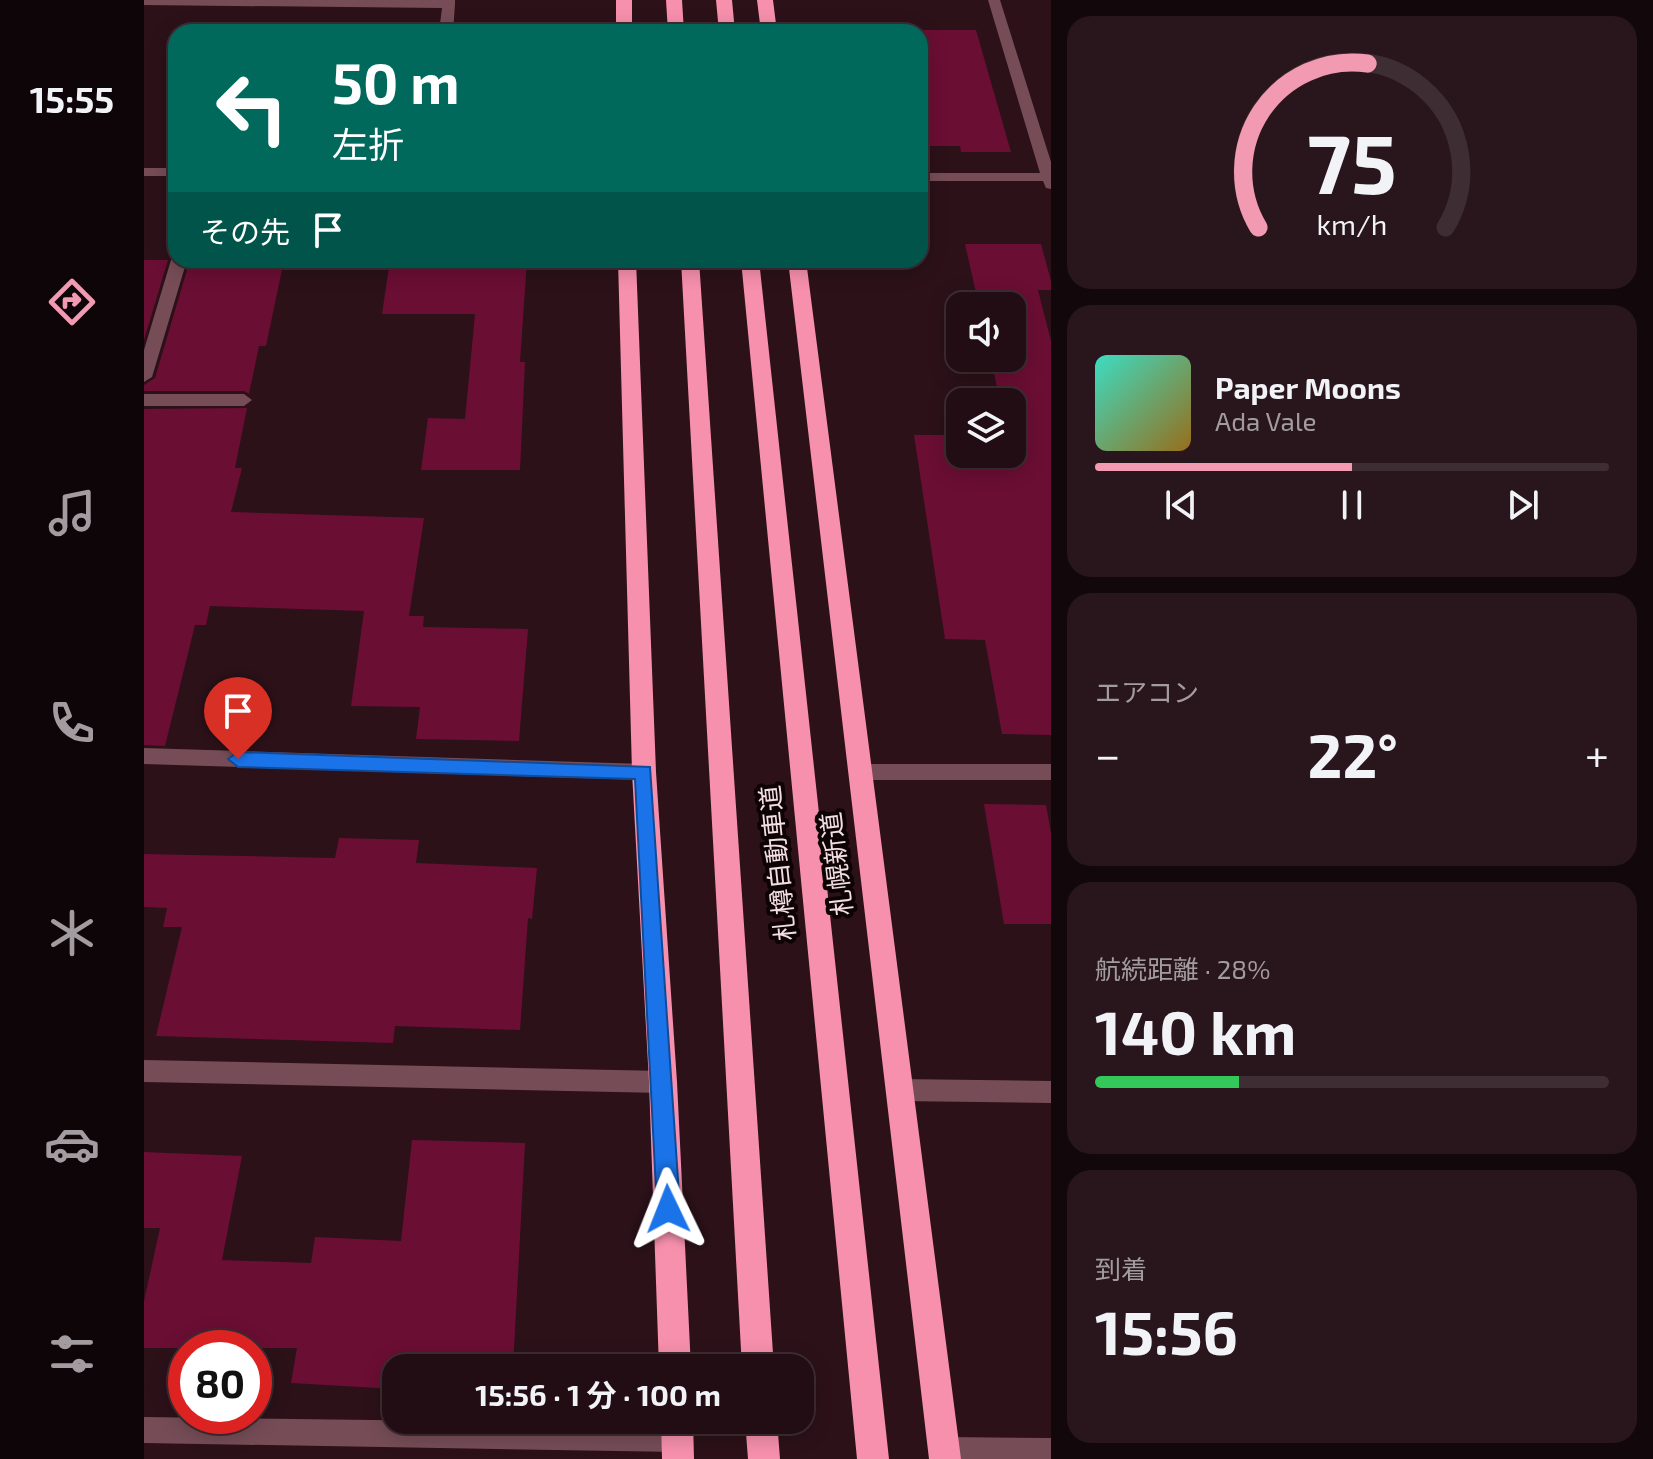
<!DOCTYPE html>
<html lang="ja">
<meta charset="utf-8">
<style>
:root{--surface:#210d13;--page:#29161c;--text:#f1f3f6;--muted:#a29ca0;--line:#3e2d33;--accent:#f19ab1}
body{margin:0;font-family:"Exo 2","Noto Sans JP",sans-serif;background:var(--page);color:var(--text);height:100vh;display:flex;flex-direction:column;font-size:30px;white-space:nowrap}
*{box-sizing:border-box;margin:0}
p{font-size:26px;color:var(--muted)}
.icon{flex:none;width:44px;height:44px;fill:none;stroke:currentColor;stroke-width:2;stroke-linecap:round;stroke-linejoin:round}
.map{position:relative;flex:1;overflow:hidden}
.drawer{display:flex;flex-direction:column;gap:16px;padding:16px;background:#12070a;width:602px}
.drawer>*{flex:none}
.guide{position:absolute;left:24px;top:24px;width:760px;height:244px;border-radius:24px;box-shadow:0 4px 20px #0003,0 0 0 2px var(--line);background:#00695c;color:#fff;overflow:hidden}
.buttons{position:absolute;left:802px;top:292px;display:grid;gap:16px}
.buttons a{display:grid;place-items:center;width:80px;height:80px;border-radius:16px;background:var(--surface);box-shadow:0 4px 20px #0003,0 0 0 2px var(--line);font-size:40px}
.speed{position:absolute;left:24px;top:1330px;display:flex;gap:16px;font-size:40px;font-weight:700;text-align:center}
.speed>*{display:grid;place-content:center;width:104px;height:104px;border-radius:50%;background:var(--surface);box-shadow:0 4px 20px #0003,0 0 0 2px var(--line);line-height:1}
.speed .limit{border:12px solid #d22;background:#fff;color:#111}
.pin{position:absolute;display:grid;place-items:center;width:68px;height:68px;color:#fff;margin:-82px -34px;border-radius:50% 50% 50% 0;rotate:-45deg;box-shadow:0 0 8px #0007}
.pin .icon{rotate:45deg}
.me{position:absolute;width:88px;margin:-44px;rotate:358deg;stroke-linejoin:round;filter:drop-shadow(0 0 6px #0008)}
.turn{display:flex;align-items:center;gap:28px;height:168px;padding:0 32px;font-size:36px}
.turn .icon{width:104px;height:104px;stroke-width:2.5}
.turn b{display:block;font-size:56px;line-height:68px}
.then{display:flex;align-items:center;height:76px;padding:0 32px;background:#0003;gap:16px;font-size:30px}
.big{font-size:60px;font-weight:700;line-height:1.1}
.drawer .widget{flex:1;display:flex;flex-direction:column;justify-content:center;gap:12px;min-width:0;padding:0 28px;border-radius:24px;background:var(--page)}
.drawer .dial{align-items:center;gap:0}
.dial svg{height:208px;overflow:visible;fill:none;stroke:var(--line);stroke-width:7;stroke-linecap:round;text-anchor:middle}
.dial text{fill:var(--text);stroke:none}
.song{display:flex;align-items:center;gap:24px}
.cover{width:96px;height:96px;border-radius:12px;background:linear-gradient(135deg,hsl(170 70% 55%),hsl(40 70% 35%))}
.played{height:8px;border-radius:4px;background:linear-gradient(90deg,var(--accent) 50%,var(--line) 50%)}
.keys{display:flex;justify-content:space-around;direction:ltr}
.heat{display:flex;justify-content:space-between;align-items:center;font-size:44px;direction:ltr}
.charge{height:12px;border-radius:6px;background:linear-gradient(90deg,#34c759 28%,var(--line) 0)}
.trip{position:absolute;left:238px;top:1354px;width:432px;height:80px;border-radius:24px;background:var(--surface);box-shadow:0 4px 20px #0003,0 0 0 2px var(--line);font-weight:700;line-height:80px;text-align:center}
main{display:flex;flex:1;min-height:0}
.menu{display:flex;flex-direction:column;width:144px;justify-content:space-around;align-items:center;background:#0d0508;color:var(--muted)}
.menu .icon{width:56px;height:56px}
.menu .current{color:var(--accent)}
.menu b{font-size:36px;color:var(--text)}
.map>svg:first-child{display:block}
.building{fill:#6b0e34}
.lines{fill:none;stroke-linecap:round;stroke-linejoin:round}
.street{fill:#764d57;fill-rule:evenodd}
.highway{fill:#f790ad;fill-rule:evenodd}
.route{fill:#1a73e8;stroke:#114b97;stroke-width:2}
.labels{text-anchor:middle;stroke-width:8;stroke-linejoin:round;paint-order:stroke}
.street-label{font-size:26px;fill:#f3dfe3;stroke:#0d0305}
</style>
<main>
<nav class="menu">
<b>15:55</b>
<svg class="icon current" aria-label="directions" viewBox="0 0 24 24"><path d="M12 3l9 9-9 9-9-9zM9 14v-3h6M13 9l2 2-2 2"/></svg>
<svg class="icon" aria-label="music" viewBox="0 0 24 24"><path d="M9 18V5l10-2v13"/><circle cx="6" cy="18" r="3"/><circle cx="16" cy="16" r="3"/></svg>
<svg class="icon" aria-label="phone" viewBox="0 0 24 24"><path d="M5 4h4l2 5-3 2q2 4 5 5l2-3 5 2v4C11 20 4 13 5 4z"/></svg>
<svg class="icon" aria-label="climate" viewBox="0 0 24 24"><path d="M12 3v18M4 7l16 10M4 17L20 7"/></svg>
<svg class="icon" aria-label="car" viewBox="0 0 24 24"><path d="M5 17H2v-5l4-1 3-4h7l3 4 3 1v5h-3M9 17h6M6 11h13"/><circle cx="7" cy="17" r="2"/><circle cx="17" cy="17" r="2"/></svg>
<svg class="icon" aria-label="filters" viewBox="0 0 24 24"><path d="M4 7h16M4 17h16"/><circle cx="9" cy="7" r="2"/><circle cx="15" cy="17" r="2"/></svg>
</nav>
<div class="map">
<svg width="907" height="1459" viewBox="0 0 907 1459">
<rect width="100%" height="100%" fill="#2c1119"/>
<path class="building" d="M 776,30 L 832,30 L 867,152 L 817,152 L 816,146 L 776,146 Z
M 821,244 L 897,244 L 907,281 L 907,290 L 894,290 L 907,341 L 907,735 L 858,734 L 841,640 L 801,639 L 770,435 L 816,435 L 816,454 L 868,454 L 868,402 L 856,402 L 847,358 L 868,358 L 868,306 L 835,306 Z
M 0,260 L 24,260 L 0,340 Z
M 46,260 L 140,260 L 122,346 L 115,346 L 105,394 L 100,391 L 0,391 L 0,385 L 11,378 Z
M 303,260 L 383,260 L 376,362 L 381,362 L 376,470 L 277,470 L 284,418 L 321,419 L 331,314 L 238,314 L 245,267 L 302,267 Z
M 103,408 L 91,468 L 98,468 L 87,512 L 280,518 L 265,616 L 280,616 L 279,627 L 384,629 L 375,741 L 272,739 L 276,707 L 207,706 L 220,611 L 66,606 L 62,625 L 51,625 L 21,746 L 0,745 L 0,409 Z
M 840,804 L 902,805 L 907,833 L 907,924 L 860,924 Z
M 195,838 L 275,840 L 272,863 L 393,868 L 388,919 L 384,918 L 376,1030 L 251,1026 L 249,1043 L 12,1036 L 38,927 L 19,927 L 23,908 L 0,907 L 0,854 L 191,858 Z
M 268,1140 L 381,1143 L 369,1368 L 252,1368 L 252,1389 L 147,1383 L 153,1348 L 0,1348 L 0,1301 L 16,1228 L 0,1228 L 0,1152 L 98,1156 L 78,1260 L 167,1263 L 171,1237 L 257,1241 Z"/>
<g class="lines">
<path class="street" d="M 0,0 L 311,0 L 311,4 L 309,32 L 295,32 L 298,8 L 0,5 Z
M 844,0 L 856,0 L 907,162 L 907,189 L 902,188 L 899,181 L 776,181 L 776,173 L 896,173 Z
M 0,168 L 32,168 L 32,176 L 0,176 Z
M 32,256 L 32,260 L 43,260 L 8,377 L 0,382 L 0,350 L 27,260 Z
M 0,394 L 100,394 L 108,400 L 100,406 L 0,406 Z
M 0,748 L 500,764 L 507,766 L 510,772 L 507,778 L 500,780 L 0,764 Z
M 717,764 L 907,764 L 907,780 L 717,780 L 710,778 L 707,772 L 710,766 Z
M 0,1060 L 519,1071 L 527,1074 L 531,1082 L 527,1090 L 519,1093 L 0,1082 Z
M 755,1079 L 907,1081 L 907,1103 L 755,1101 L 747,1098 L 743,1090 L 747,1082 Z
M 0,1417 L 534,1424 L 544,1428 L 548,1438 L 544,1448 L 534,1452 L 0,1443 Z
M 800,1437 L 907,1438 L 907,1459 L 790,1459 L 786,1451 L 790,1441 Z"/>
<path class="highway" d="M 472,0 L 488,0 L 488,32 L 472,32 Z
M 522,0 L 538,0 L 540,32 L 524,32 Z
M 572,0 L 588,0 L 591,32 L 575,32 Z
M 613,0 L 629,0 L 633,32 L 617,32 Z
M 474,260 L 492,260 L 512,772 L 533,1082 L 547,1368 L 515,1368 L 505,1082 L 488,772 Z
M 537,260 L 555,260 L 630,1368 L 598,1368 Z
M 597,260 L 615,260 L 745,1459 L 713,1459 Z
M 644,260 L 662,260 L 817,1459 L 785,1459 Z
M 517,1420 L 549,1420 L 550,1459 L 518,1459 Z
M 601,1420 L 633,1420 L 636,1459 L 604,1459 Z"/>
</g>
<path class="route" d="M 94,752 L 506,767 L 536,1209 L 532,1217 L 524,1220 L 516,1217 L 513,1209 L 491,779 L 94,767 L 84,759 Z"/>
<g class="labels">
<g class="street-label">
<text transform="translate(634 863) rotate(-96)" y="9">札樽自動車道</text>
<text transform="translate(693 864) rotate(-97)" y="9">札幌新道</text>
</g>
</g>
</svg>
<div class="buttons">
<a><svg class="icon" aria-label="sound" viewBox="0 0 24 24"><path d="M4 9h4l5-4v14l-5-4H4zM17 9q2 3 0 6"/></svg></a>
<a><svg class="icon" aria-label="layers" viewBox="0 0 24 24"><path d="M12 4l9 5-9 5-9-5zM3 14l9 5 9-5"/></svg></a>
</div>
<div class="speed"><div class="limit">80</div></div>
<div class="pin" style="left:94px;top:759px;background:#d93025"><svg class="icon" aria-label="arrive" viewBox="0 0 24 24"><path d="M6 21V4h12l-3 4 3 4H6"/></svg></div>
<svg class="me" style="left:524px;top:1209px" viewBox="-20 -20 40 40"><path d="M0-17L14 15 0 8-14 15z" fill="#1a73e8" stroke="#fff" stroke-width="4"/></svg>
<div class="trip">15:56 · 1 分 · 100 m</div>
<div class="guide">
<div class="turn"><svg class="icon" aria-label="left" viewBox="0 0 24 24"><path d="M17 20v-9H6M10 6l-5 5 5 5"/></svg><div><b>50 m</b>左折</div></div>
<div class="then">その先<svg class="icon" aria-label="arrive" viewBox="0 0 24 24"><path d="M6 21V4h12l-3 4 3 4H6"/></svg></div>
</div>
</div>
<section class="drawer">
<div class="widget dial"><svg viewBox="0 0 100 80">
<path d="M14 69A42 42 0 1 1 86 69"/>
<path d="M14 69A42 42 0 0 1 56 6" stroke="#f19ab1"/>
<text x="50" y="56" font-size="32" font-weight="700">75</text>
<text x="50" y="72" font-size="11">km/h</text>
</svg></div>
<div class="widget">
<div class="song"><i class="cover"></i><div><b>Paper Moons</b><p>Ada Vale</p></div></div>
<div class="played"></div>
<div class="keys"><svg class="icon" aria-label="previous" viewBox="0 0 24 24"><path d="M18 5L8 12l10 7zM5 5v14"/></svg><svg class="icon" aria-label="pause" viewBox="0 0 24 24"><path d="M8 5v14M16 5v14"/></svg><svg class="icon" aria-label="next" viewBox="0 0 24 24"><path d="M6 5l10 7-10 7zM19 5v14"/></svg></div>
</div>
<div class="widget"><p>エアコン</p>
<div class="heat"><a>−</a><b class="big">22°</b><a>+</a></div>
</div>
<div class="widget"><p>航続距離 · 28%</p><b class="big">140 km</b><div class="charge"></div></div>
<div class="widget"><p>到着</p><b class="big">15:56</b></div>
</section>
</main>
